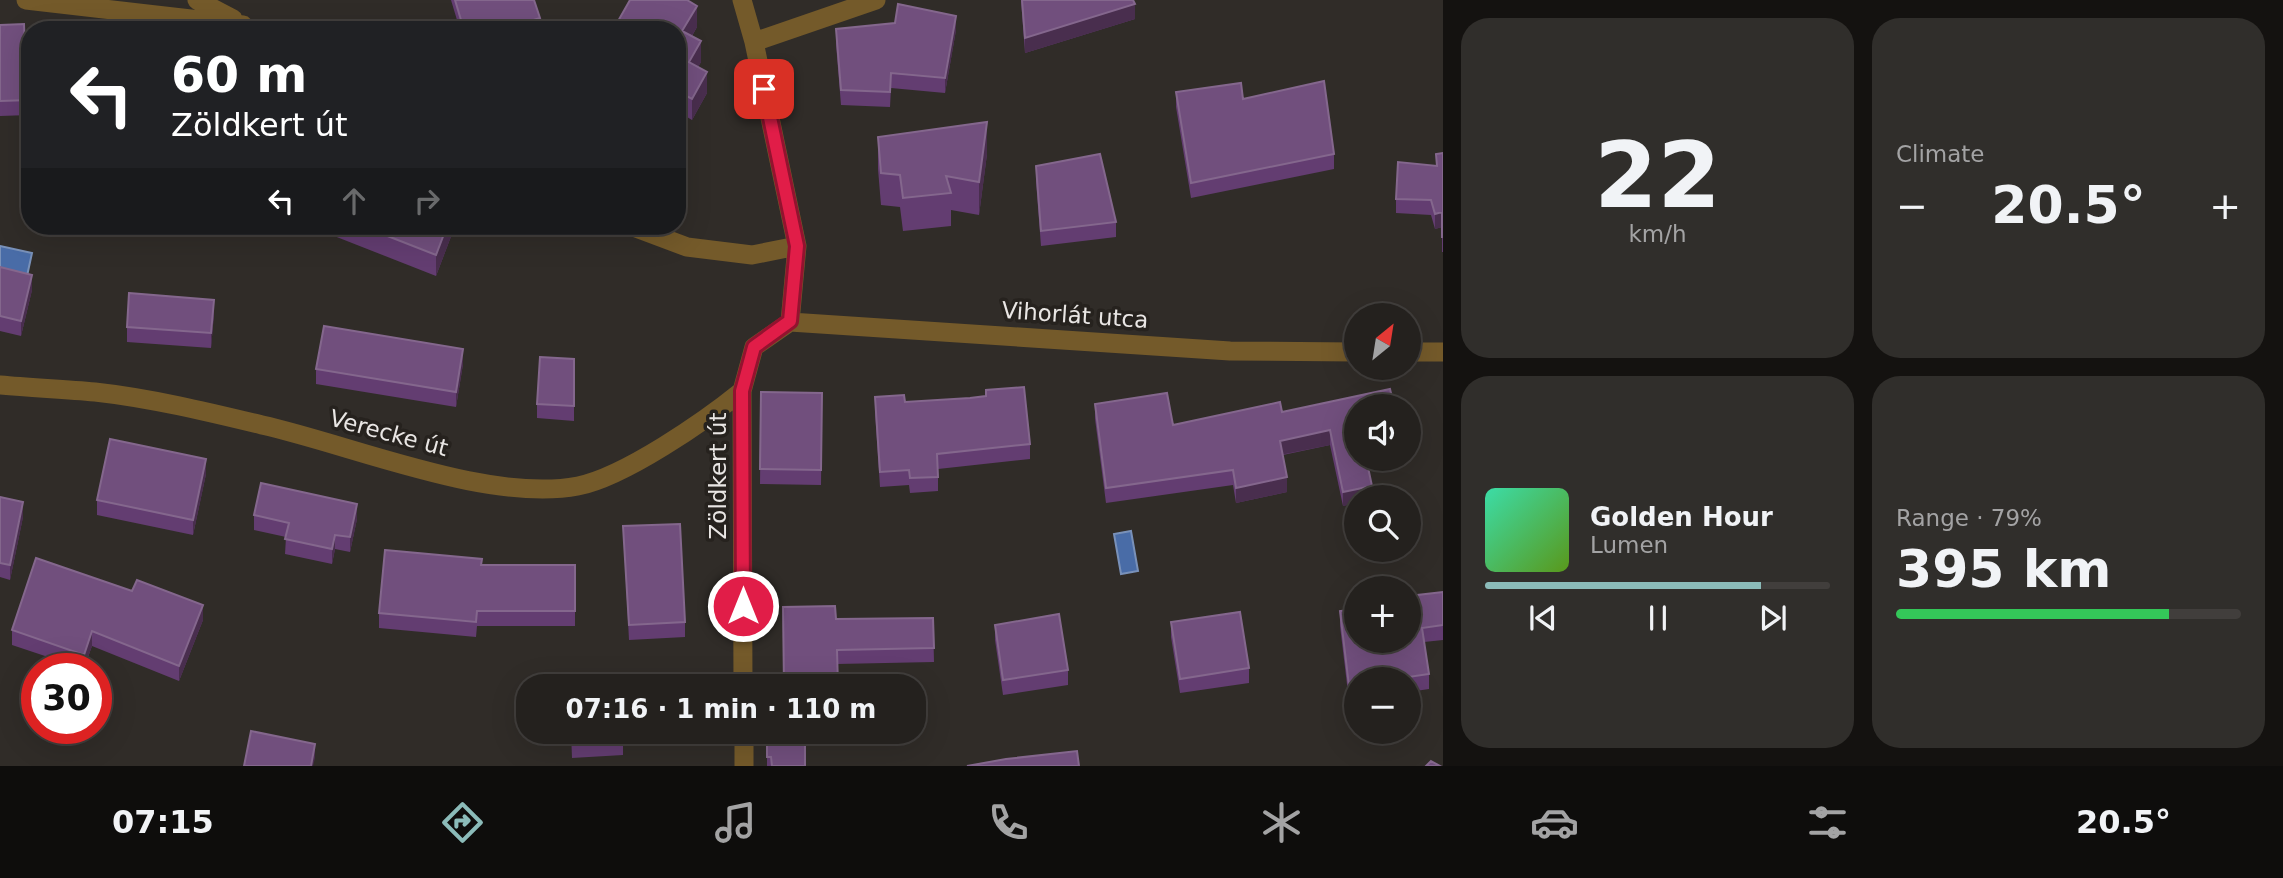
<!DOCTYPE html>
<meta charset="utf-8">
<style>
:root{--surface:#24211e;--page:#302e2b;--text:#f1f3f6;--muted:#a3a3a4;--line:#413e3c;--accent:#8bbbb9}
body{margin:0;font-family:"DejaVu Sans",sans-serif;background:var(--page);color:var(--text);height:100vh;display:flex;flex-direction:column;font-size:26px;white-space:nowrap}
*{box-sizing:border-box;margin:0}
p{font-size:23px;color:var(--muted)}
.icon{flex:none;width:38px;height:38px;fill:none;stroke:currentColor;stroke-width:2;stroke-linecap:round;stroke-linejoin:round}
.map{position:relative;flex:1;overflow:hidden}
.sheet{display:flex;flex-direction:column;gap:18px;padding:18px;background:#141210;width:840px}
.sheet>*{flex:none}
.hud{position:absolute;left:21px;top:21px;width:665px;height:214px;border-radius:28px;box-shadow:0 7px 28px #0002,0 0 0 2px var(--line);background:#202124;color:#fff;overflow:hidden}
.needle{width:46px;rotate:30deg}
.tools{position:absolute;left:1344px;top:303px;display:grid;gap:14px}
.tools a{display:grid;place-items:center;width:77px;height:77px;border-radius:50%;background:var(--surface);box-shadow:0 7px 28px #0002,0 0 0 2px var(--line);font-size:35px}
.speed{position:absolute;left:21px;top:653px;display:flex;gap:14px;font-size:35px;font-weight:700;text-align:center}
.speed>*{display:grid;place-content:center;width:91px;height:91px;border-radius:50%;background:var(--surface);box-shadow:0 7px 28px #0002,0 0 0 2px var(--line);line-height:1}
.speed .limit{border:10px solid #d22;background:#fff;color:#111}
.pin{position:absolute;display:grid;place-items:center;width:60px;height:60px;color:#fff;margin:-30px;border-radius:14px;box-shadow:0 4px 10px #0006}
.me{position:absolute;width:77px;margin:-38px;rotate:0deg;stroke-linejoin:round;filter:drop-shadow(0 0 5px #0008)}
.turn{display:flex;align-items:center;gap:24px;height:147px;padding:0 35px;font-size:32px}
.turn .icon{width:91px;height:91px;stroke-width:2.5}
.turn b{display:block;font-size:49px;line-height:60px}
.lanes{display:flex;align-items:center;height:66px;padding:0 35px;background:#0003;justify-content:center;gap:35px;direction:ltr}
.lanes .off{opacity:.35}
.big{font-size:52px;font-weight:800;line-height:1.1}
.sheet .card{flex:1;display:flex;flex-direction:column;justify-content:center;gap:10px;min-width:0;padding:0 24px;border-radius:28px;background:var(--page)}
.sheet .dial{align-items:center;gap:0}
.dial b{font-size:91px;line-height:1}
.song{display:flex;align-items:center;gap:21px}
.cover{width:84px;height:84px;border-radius:10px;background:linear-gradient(135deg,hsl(160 70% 55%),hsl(90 70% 35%))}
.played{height:7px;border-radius:4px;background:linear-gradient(90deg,var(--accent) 80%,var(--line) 80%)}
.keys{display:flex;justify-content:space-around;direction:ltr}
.heat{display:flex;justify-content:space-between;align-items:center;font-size:38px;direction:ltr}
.charge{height:10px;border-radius:5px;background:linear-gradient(90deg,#34c759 79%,var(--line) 0)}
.sheet .tiles{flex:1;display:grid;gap:18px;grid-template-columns:repeat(2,1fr)}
.trip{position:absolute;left:516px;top:674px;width:410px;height:70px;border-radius:28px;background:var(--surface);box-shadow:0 7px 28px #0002,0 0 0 2px var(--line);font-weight:800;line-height:70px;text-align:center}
.tabs{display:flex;height:112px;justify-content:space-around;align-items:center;background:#0e0d0c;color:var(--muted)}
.tabs .icon{width:49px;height:49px}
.tabs .selected{color:var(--accent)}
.tabs b{font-size:32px;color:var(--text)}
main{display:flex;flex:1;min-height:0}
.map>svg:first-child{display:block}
.water{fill:#496ca7;stroke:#7991b9;stroke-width:2}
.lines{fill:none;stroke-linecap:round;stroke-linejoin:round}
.minor{stroke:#745a2a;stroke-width:19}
.wall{fill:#633d71}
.shaded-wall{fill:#492e4e}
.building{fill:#714f7d;stroke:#84678d;stroke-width:2}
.route-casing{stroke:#92132f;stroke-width:18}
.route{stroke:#e11d48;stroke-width:12}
.labels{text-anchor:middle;stroke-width:7;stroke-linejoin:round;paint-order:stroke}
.street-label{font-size:23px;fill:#e9e6e4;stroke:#26221e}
</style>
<main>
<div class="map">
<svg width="1443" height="766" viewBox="0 0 1443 766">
<rect width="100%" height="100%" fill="#302c28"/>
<path class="water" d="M 0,246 L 32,253 L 27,276 L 0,271 Z
M 1131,531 L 1138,571 L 1121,574 L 1114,534 Z"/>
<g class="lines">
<path class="minor" d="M 26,0 L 243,25
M 197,0 L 233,19
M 742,0 L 754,42 L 797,246 L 790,322 L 754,347 L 742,391 L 743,686
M 754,42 L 876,0
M 631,226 L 687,247 L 752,255 L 797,246
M 790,322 L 1230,351 L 1356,352
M 1409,352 L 1443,352
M 0,385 C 32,388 64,389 95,392 C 150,398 208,412 262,425 C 352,445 488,503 578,486 C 624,477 705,421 742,391
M 744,732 L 744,766"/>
</g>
<path class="wall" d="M 451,0 L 534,0 L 540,30 L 460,30 Z
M 1021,0 L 1133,0 L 1135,19 L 1025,53 Z
M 0,25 L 25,52 L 30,52 L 30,115 L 0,116 Z
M 697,27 L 692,36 L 701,62 L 698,67 L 707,93 L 692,120 L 677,111 L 677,30 Z
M 836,29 L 956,30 L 945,93 L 891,88 L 890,107 L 841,105 L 836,44 Z
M 1176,92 L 1334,154 L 1334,169 L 1191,198 L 1176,107 Z
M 878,137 L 987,154 L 979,215 L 951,210 L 951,226 L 903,231 L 900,207 L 881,205 L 878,169 Z
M 1443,153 L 1443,252 L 1442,252 L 1442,227 L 1435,229 L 1431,215 L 1396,213 L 1396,199 L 1436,166 L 1436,154 Z
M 1036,166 L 1116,222 L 1116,237 L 1041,246 L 1036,181 Z
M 324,226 L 455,226 L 436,276 L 324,232 Z
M 0,267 L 32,290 L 21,336 L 0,331 Z
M 214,314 L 211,348 L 127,342 L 127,327 Z
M 574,359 L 574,421 L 537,418 L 537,404 Z
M 463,364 L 456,407 L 316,384 L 316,369 Z
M 761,392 L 822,393 L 821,485 L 760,484 Z
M 875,397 L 905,402 L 1030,444 L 1030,459 L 938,469 L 938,491 L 910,493 L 909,485 L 880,487 L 875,412 Z
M 1095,404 L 1173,425 L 1282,412 L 1403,458 L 1403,459 L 1368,467 L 1372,497 L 1343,506 L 1330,445 L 1283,455 L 1287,492 L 1236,503 L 1233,485 L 1106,503 L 1095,419 Z
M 206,474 L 193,535 L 97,515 L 97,500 Z
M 0,497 L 23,517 L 10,580 L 0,577 Z
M 254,515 L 357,519 L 350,552 L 335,549 L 332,564 L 285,554 L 286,537 L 254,530 Z
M 623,526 L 685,622 L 685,637 L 629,640 Z
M 482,565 L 575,565 L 575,626 L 477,626 L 476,637 L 379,628 L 379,613 Z
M 1443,592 L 1443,640 L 1424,642 L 1429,674 L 1429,689 L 1409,692 L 1409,679 L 1356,679 L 1356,700 L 1349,701 L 1340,626 L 1340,611 L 1356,640 Z
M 933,618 L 934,662 L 837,664 L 836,619 Z
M 203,620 L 179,681 L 92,646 L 84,668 L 81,668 L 12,645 L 12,630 Z
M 1171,622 L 1249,668 L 1249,683 L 1180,693 L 1171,637 Z
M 995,625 L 1068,670 L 1068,685 L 1003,695 L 995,640 Z
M 571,732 L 623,732 L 623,755 L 572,758 Z
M 767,732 L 827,732 L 805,732 L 805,766 L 767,766 Z"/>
<path class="shaded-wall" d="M 1135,4 L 1135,19 L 1025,53 L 1025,38 Z
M 697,6 L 697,27 L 682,52 L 682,31 Z
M 956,16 L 956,30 L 945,93 L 945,78 Z
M 540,18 L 540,30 L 501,30 Z
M 701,41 L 701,62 L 689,83 L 689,62 Z
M 707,72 L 707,93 L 692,120 L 692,99 Z
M 987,122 L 987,154 L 979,215 L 979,182 Z
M 1442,212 L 1442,227 L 1435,229 L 1435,214 Z
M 447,226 L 455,226 L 436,276 L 436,255 Z
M 32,275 L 32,290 L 21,336 L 21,321 Z
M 214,300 L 214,314 L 211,348 L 211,333 Z
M 463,349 L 463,364 L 456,407 L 456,392 Z
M 1330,430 L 1330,445 L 1280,455 L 1280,441 Z
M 1364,458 L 1403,458 L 1403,459 L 1364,467 Z
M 206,459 L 206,474 L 193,535 L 193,520 Z
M 1287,477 L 1287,492 L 1236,503 L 1236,488 Z
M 1372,486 L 1372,497 L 1356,497 L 1356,504 L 1343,506 L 1343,492 Z
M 23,502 L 23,517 L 10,580 L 10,565 Z
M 357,504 L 357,519 L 350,552 L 350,537 Z
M 335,535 L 335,549 L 332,564 L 332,549 Z
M 203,605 L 203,620 L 179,681 L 179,666 Z
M 92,631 L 92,646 L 84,668 L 84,655 Z
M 315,744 L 315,758 L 313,766 L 311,766 Z"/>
<path class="building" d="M 455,0 L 534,0 L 540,18 L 501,30 L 464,30 Z
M 630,0 L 687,0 L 697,6 L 682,31 L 701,41 L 689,62 L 707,72 L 692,99 L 677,91 L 677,30 L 613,30 Z
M 1022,0 L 1133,0 L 1135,4 L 1025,38 Z
M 898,4 L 956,16 L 945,78 L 891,73 L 890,92 L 841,90 L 836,29 L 895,23 Z
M 24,24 L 25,52 L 30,52 L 30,100 L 0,101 L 0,25 Z
M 1324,81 L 1334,154 L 1191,183 L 1176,92 L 1241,83 L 1243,99 Z
M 987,122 L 979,182 L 946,176 L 951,193 L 903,198 L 900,175 L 881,173 L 878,137 Z
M 1443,153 L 1443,237 L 1442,237 L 1442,212 L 1435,214 L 1431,200 L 1396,199 L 1398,162 L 1437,166 L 1436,154 Z
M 1100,154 L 1116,222 L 1041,231 L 1036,166 Z
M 362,226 L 447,226 L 436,255 Z
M 0,267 L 32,275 L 21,321 L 0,316 Z
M 129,293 L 214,300 L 211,333 L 127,327 Z
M 324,326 L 463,349 L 456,392 L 316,369 Z
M 540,357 L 574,359 L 574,406 L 537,404 Z
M 1024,387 L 1030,444 L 937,454 L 938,477 L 910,478 L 909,470 L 880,472 L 875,397 L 904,395 L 905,402 L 970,398 L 986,396 L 986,390 Z
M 1390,389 L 1394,406 L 1356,406 L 1356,458 L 1366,458 L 1372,486 L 1343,492 L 1330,430 L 1280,441 L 1287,477 L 1236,488 L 1233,470 L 1106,488 L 1095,404 L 1167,393 L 1173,425 L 1280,402 L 1282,412 Z
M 761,392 L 822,393 L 821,470 L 760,469 Z
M 110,439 L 206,459 L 193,520 L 97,500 Z
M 261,483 L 357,504 L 350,537 L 335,535 L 332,549 L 285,539 L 289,523 L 254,515 Z
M 0,497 L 23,502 L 10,565 L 0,563 Z
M 680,524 L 685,622 L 629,625 L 623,526 Z
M 385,550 L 482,559 L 481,565 L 575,565 L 575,611 L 477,611 L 476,622 L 379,613 Z
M 36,558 L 132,591 L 137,580 L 203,605 L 179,666 L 92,631 L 84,655 L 12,630 Z
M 1443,592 L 1443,625 L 1422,628 L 1429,674 L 1395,679 L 1356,679 L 1356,685 L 1349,686 L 1340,611 L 1356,609 L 1356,640 L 1409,640 L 1409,596 Z
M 835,606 L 836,619 L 933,618 L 934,648 L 837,650 L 838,686 L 784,686 L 783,607 Z
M 1240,612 L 1249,668 L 1180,679 L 1171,622 Z
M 1059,614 L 1068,670 L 1003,680 L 995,625 Z
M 620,681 L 621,686 L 570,686 L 570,683 Z
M 251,731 L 315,744 L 311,766 L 244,766 Z
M 572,732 L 623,732 L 623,740 L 572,743 Z
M 767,732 L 805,732 L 805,766 L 772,766 L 771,757 L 767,757 Z
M 1077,751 L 1079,766 L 967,766 L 1006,759 Z
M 1431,761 L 1440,766 L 1426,766 Z"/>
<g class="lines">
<defs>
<path id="route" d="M 743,606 L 742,391 L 754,347 L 790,321 L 797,246 L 764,89"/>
</defs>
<use href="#route" class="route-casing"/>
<use href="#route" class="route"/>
</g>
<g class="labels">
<g class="street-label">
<text transform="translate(1075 315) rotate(4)" y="8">Vihorlát utca</text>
<text transform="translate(389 433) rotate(15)" y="8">Verecke út</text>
<text transform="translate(718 476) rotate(-90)" y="8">Zöldkert út</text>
</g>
</g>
</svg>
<div class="tools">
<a><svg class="needle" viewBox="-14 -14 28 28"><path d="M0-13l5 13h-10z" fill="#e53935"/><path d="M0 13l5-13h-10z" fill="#a3a3a4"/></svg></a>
<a><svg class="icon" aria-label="sound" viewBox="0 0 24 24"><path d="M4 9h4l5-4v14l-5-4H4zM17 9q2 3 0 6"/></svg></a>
<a><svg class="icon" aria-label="search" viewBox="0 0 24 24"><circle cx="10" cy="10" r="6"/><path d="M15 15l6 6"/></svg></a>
<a>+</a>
<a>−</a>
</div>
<div class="speed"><div class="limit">30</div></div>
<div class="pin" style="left:764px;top:89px;background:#d93025"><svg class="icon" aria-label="arrive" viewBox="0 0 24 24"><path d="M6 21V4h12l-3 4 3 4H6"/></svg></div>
<svg class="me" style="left:743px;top:606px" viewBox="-20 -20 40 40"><circle r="17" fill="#e11d48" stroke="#fff" stroke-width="3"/><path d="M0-11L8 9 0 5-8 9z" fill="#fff"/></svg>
<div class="trip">07:16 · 1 min · 110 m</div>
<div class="hud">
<div class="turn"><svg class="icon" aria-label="left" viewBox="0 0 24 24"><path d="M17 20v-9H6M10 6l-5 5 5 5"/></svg><div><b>60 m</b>Zöldkert út</div></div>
<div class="lanes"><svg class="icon" aria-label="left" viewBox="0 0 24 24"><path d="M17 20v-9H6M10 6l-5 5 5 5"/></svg><svg class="icon off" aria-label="ahead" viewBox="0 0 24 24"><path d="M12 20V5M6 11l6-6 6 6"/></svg><svg class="icon off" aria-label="right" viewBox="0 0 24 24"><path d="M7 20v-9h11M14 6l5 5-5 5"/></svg></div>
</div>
</div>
<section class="sheet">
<div class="tiles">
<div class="card dial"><b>22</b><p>km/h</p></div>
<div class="card"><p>Climate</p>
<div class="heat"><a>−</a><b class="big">20.5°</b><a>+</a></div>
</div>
<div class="card">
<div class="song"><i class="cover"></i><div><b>Golden Hour</b><p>Lumen</p></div></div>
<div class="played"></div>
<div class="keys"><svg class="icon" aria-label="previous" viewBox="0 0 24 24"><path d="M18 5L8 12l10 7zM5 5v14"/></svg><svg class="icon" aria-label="pause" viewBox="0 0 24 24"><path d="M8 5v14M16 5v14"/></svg><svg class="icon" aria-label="next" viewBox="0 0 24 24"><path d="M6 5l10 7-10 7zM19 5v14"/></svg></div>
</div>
<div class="card"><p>Range · 79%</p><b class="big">395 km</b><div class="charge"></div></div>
</div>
</section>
</main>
<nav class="tabs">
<b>07:15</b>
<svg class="icon selected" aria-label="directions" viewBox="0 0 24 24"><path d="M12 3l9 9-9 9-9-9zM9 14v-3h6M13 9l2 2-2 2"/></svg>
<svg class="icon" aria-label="music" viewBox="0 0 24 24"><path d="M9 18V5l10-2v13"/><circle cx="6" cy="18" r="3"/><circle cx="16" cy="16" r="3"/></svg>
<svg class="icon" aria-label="phone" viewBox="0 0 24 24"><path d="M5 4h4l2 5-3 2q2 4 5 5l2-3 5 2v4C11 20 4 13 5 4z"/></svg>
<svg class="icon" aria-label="climate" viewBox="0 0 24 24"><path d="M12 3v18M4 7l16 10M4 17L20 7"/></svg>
<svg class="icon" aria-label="car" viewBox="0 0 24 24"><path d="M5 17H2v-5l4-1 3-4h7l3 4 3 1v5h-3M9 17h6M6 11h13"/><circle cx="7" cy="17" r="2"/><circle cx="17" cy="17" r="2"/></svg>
<svg class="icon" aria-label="filters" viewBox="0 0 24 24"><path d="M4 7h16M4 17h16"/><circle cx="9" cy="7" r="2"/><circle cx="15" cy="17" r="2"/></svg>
<b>20.5°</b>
</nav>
